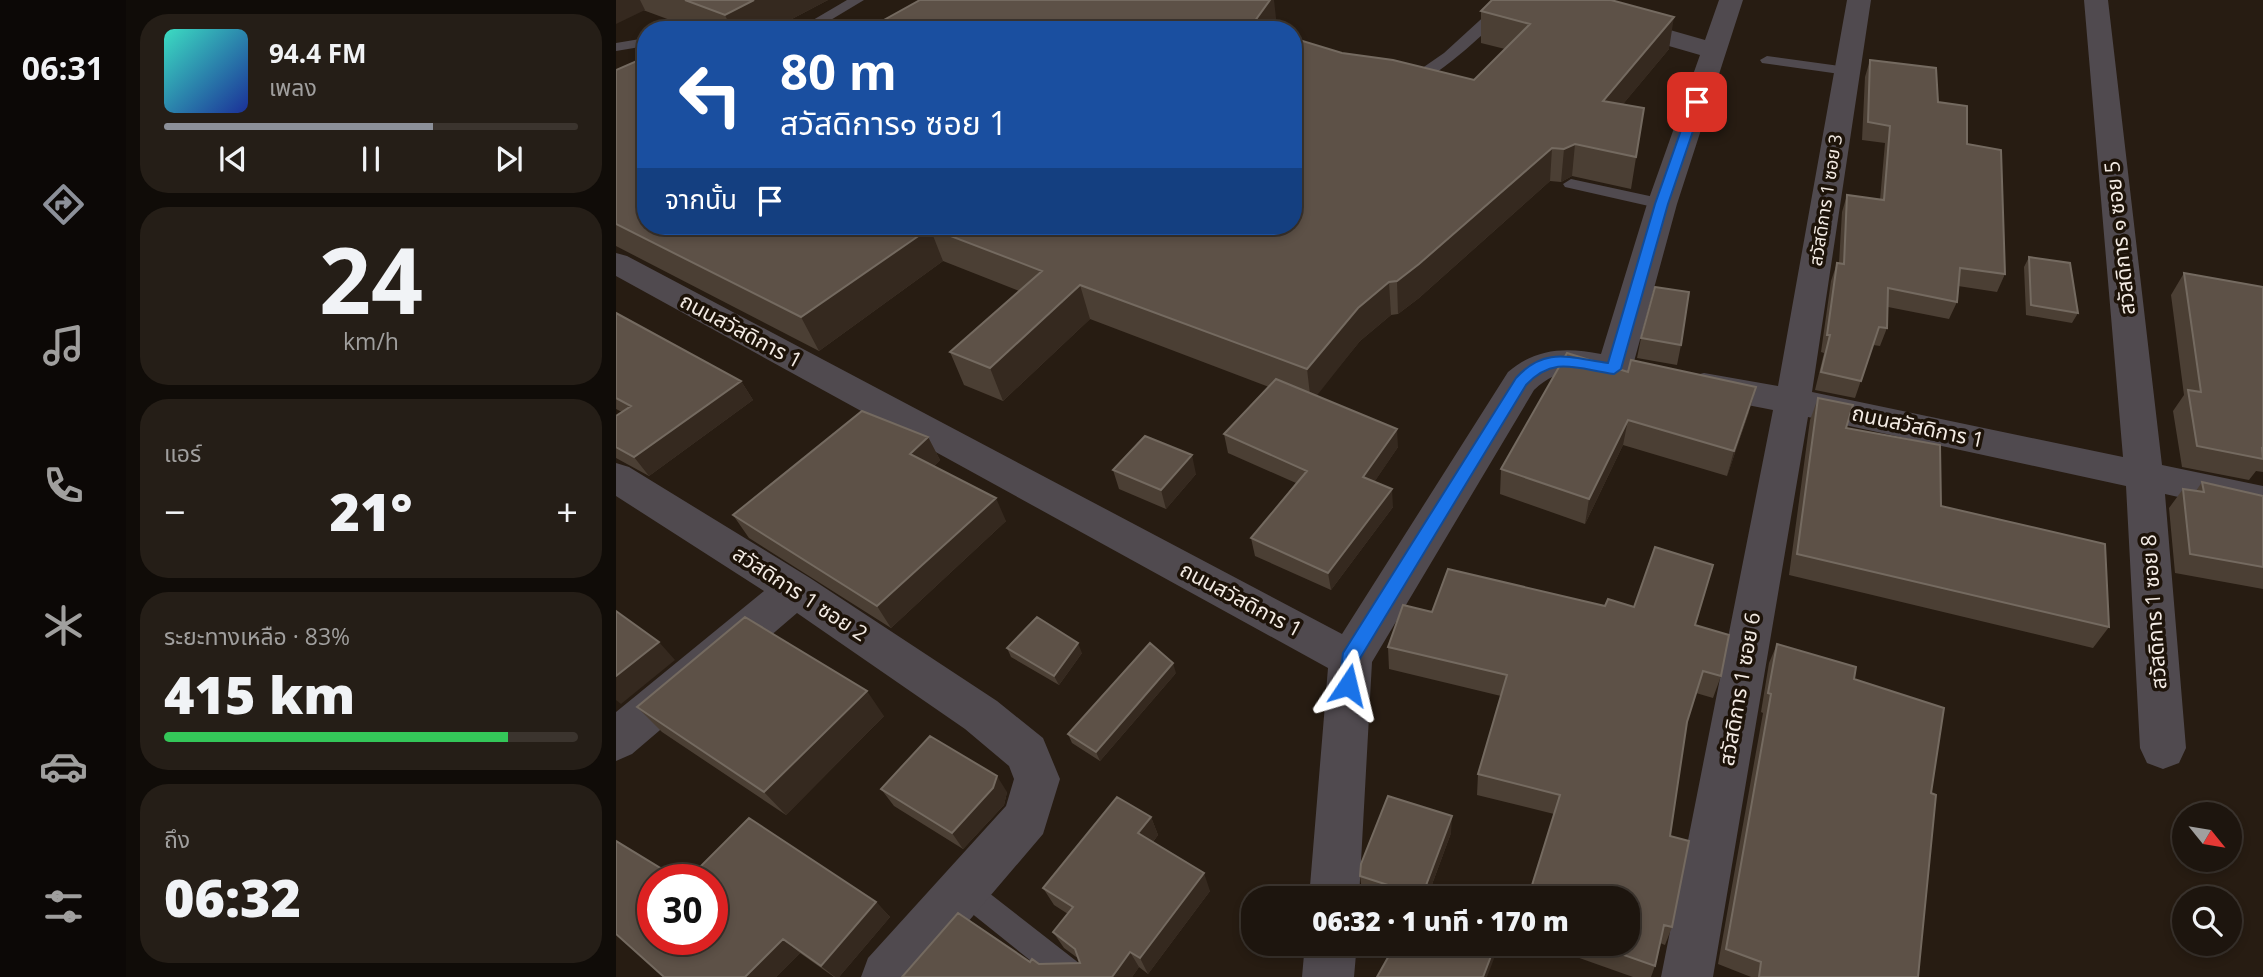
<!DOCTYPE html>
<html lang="th">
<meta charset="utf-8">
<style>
:root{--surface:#1d150e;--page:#251e17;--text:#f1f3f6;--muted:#a09f9e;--line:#3b342e;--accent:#8c9099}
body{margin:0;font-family:"Open Sans","Noto Sans Thai",sans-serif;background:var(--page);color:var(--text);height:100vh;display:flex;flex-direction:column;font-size:26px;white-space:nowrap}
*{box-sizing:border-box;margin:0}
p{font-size:23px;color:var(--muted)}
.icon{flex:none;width:38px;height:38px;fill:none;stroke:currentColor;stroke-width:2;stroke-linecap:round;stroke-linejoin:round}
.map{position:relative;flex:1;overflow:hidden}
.side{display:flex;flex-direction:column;gap:14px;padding:14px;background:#100c08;width:490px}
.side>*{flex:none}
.guide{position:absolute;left:21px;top:21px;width:665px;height:214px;border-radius:28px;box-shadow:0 4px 10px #0003,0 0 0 2px var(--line);background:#1a4fa0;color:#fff;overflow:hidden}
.needle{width:46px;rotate:120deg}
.controls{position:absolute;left:1556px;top:802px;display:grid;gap:14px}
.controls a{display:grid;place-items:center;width:70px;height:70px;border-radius:50%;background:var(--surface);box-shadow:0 4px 10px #0003,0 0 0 2px var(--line);font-size:35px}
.speed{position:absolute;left:21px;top:864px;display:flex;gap:14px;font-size:35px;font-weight:700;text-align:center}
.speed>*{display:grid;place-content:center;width:91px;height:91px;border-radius:50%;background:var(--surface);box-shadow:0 4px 10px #0003,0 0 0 2px var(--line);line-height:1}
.speed .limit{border:10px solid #d22;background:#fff;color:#111}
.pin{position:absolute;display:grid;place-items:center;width:60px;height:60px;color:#fff;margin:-30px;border-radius:14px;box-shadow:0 4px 10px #0006}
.me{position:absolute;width:77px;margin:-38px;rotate:10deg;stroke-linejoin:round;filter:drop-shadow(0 0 5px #0008)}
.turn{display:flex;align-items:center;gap:24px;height:147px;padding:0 28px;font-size:32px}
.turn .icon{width:91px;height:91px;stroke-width:2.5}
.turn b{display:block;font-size:49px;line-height:60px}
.then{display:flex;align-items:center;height:66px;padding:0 28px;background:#0003;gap:14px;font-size:26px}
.big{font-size:52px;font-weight:800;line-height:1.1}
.side .card{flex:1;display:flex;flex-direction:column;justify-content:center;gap:10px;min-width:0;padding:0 24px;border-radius:28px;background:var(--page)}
.side .dial{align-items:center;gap:0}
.dial b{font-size:91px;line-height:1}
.song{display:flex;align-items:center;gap:21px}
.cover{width:84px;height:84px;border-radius:10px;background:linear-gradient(135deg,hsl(170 70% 55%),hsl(230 70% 35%))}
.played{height:7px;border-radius:4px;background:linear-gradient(90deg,var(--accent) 65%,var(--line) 65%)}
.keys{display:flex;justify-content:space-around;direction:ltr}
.heat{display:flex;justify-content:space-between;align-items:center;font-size:38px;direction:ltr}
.charge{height:10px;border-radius:5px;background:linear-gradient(90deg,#34c759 83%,var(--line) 0)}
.trip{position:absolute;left:625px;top:886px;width:399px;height:70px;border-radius:28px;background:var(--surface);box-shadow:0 4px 10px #0003,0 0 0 2px var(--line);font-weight:800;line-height:70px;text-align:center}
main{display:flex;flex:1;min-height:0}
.menu{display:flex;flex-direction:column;width:126px;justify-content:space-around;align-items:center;background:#0c0806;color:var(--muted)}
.menu .icon{width:49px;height:49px}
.menu .on{color:var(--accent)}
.menu b{font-size:32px;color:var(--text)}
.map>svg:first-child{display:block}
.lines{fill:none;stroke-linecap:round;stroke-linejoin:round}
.service{fill:#504a4f;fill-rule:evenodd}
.minor{fill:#504a4f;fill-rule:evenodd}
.wall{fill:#4b3f34}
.shaded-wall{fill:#35291f}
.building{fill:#5d5147;stroke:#746a60;stroke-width:2}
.route{fill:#1a73e8;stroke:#114b97;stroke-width:2}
.labels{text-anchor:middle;stroke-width:7;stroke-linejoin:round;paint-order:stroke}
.far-street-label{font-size:18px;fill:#f3ebe4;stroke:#1d1309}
.street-label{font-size:21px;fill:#f3ebe4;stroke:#1d1309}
</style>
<main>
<nav class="menu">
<b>06:31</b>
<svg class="icon on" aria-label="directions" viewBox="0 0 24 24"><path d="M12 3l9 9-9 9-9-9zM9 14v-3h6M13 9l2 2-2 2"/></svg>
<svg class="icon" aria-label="music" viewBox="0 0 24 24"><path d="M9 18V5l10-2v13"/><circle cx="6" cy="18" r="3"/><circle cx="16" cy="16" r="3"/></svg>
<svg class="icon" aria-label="phone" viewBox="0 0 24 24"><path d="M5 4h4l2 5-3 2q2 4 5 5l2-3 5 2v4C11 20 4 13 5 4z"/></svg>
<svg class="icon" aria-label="climate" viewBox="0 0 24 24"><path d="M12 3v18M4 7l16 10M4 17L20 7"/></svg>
<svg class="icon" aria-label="car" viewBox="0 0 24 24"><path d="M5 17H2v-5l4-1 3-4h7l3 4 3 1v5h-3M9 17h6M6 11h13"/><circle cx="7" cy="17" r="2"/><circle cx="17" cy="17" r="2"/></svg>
<svg class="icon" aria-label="filters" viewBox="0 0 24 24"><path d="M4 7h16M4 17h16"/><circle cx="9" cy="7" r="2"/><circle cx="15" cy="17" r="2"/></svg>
</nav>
<section class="side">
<div class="card">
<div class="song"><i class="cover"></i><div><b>94.4 FM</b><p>เพลง</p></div></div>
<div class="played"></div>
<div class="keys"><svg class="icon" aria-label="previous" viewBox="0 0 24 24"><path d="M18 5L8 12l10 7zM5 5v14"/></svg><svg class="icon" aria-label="pause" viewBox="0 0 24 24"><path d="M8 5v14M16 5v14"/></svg><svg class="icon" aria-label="next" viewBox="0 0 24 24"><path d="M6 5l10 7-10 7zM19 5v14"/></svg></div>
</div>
<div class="card dial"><b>24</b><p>km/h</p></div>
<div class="card"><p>แอร์</p>
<div class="heat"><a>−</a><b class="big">21°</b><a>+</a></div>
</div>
<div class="card"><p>ระยะทางเหลือ · 83%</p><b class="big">415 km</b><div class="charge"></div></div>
<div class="card"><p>ถึง</p><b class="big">06:32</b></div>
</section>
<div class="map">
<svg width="1647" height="977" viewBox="0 0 1647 977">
<rect width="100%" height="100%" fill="#271c12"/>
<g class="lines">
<path class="service" d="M 231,0 L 248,0 L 198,30 L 180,30 Z
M 886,0 L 901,0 C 886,18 810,91 789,86 L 789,80 L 828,53 Z
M 30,38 L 30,46 L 0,51 L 0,43 Z
M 1151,56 L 1231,67 L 1238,71 L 1231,75 L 1146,63 L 1144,60 Z
M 955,179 L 1052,200 L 1054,204 L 1046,209 L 949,187 L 947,184 Z
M 349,878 L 359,882 L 468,967 L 472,977 L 435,977 L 339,900 L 335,891 L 339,882 Z"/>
<path class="minor" d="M 908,0 L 949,0 L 1089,40 L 1103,0 L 1127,0 L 1061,204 L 1016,369 L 1010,378 C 972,389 956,354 918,390 L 756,662 L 743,898 L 693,898 L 712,668 L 0,276 L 0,253 L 11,256 L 726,634 L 892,372 C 920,348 950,347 985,354 L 1031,204 L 1084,55 L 911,5 Z
M 1231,0 L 1255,0 L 1196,392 L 1507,457 L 1468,0 L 1492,0 L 1546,465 L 1647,486 L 1647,516 L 1549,494 L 1570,748 L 1563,763 L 1547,769 L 1531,763 L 1524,748 L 1510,486 L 1192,417 L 1097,977 L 1045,977 L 1157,410 L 1075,394 L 1070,385 L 1075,376 L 1088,373 L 1162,386 Z
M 0,463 L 13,467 L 194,578 L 381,701 L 427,738 L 444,779 L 427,834 L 305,977 L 245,977 L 252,958 L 390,806 L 398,779 L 393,766 L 349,729 L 181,613 L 16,754 L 0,761 L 0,712 L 148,591 L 0,496 Z
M 689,943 L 741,943 L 738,977 L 686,977 Z"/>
</g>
<path class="wall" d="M 0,0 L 212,0 L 155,30 L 81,30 Z
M 865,11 L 1053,49 L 1007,104 L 1028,108 L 1015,189 L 956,176 L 945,182 L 934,181 L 803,298 L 782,314 L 775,315 L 744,341 L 700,395 L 782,447 L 758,482 L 777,507 L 715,590 L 639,556 L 635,538 L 680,483 L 612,453 L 608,434 L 653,387 L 474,319 L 387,401 L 348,385 L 334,352 L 403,291 L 327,261 L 203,351 L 0,246 L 0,70 L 30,226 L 726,53 L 858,80 L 889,49 L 865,43 Z
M 1254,60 L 1322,102 L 1351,144 L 1389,274 L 1381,292 L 1342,286 L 1341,302 L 1333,319 L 1272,307 L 1271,328 L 1264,346 L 1257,345 L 1239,398 L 1199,390 L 1208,353 L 1205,352 L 1215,281 L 1221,263 L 1223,263 L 1226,212 L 1231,195 L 1264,200 L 1269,143 L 1246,140 L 1249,77 Z
M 1413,257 L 1462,313 L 1456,323 L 1410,315 L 1408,267 Z
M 1568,273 L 1647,287 L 1647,472 L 1640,471 L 1633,480 L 1566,467 L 1557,411 L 1568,395 L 1555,295 Z
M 0,313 L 125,381 L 137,400 L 33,476 L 0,458 L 0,416 L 6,412 L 0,409 Z
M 1025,338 L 1065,345 L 1061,365 L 1021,358 Z
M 951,353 L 1133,412 L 1111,476 L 1007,445 L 969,524 L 884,494 L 885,469 Z
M 1202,398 L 1230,428 L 1325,506 L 1493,627 L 1477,648 L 1173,575 L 1194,420 Z
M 312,437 L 324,460 L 318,466 L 390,521 L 275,628 L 133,538 L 117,515 Z
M 497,470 L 580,474 L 550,509 L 503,489 Z
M 1586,482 L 1647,496 L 1647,589 L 1559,573 L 1553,508 L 1567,489 L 1580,491 Z
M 989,606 L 1079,625 L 1105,676 L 1097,698 L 1080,693 L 1071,722 L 1054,836 L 1056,927 L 1049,945 L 1044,943 L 1039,966 L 1035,977 L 1017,977 L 921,943 L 1012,943 L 938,814 L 861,795 L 862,774 L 885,696 L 773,669 L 772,647 L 816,612 Z
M 1161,644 L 1238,679 L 1315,793 L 1302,977 L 1135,977 L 1102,964 L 1147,713 L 1145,712 L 1153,663 Z
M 391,648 L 466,653 L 443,685 L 395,657 Z
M 560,673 L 484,761 L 456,743 L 452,734 Z
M 21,707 L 268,716 L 170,815 L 46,732 Z
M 265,789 L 391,792 L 388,805 L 347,849 L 278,806 Z
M 535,817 L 542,835 L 537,842 L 594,891 L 532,974 L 523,967 L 516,977 L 286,977 L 414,962 L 423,964 L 464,963 L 463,959 L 448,948 L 437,932 L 452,914 L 438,905 L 427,888 Z
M 835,833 L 811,898 L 766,898 L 746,891 L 744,876 Z
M 37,880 L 260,902 L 274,917 L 223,977 L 218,977 L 184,953 L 160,977 L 48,977 Z"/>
<path class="shaded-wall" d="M 0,0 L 24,0 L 29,10 L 0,24 Z
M 138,0 L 212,0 L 155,30 L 116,30 L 109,15 Z
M 639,0 L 658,0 L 661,27 L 659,30 L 637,30 Z
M 1058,17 L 1053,49 L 983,133 L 987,101 Z
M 959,144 L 956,176 L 945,182 L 948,149 Z
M 936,148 L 934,181 L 803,298 L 782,314 L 781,281 Z
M 314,228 L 327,261 L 203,351 L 185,317 Z
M 773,282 L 775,315 L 744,341 L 695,403 L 691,369 L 742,308 Z
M 464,285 L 474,319 L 387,401 L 374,368 Z
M 125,381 L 137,400 L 33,476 L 18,457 Z
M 1140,387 L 1133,412 L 1111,476 L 1118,451 Z
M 1012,420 L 1007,445 L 969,524 L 973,499 Z
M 781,429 L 782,447 L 749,496 L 747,477 Z
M 312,437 L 324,460 L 306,477 L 294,454 Z
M 576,455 L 580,474 L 550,509 L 545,490 Z
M 776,489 L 777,507 L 715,590 L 712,573 Z
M 380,498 L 390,521 L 275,628 L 261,606 Z
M 43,642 L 59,660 L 5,704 L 0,700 L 0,676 Z
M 462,643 L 466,653 L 443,685 L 438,676 Z
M 557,663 L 560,673 L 484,761 L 480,752 Z
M 251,691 L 268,716 L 170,815 L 148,792 Z
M 381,776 L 391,792 L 388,805 L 347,849 L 336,833 Z
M 836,816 L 835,833 L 811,898 L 806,898 Z
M 535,817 L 542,835 L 530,851 L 522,833 Z
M 588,873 L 594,891 L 532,974 L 524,958 Z
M 260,902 L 274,917 L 223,977 L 219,977 L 205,966 Z
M 167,939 L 184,953 L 160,977 L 129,977 Z
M 880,943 L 884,943 L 871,977 L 867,977 Z
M 514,952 L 523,967 L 516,977 L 496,977 Z"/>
<path class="building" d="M 69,0 L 138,0 L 109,15 Z
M 304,0 L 654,0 L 636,25 L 651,30 L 250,30 Z
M 876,0 L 995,0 L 1058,17 L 987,101 L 1028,108 L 1020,157 L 959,144 L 948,149 L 936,148 L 803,264 L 781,281 L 773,282 L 742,308 L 691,369 L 464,285 L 374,368 L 334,352 L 426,271 L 314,228 L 185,317 L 0,224 L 0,70 L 30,57 L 30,226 L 677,226 L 677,38 L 726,53 L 777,60 L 858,80 L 914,24 L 865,11 Z
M 1254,60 L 1320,68 L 1322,102 L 1351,106 L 1351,144 L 1385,150 L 1389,274 L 1344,268 L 1341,302 L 1272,288 L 1271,328 L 1263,327 L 1245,381 L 1205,372 L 1214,335 L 1211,335 L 1221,263 L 1228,264 L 1231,195 L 1268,200 L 1274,126 L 1252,122 Z
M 1413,257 L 1454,263 L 1462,313 L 1415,305 Z
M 1568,273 L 1647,287 L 1647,448 L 1646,448 L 1647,459 L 1581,446 L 1572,390 L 1585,392 Z
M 1039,287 L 1073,292 L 1065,345 L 1025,338 Z
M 0,313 L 125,381 L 18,457 L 0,447 L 0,416 L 15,406 L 0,398 Z
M 951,353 L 1012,372 L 1015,360 L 1140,387 L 1118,451 L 1012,420 L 973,499 L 885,469 Z
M 660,379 L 781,429 L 747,477 L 776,489 L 712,573 L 635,538 L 691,471 L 608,434 Z
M 1202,398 L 1237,405 L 1230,428 L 1324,445 L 1325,506 L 1489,544 L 1493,627 L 1181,554 Z
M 246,411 L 312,437 L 294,454 L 380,498 L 261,606 L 117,515 Z
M 529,436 L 576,455 L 545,490 L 497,470 Z
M 1586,482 L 1647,496 L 1647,567 L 1574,554 L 1567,489 L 1588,492 Z
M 1039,547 L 1097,565 L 1079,625 L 1113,635 L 1105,676 L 1087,671 L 1071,722 L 1054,836 L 1073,841 L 1056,927 L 1048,925 L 1039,966 L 974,943 L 1012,943 L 1012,898 L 912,898 L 944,795 L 862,774 L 891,675 L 772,647 L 787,605 L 816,612 L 832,569 L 989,606 L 992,599 L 1018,607 Z
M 0,611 L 43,642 L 0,676 Z
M 129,617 L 251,691 L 148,792 L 21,707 Z
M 421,617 L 462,643 L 438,676 L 391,648 Z
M 534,643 L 557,663 L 480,752 L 452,734 Z
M 1161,644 L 1240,667 L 1238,679 L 1328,708 L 1315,793 L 1320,795 L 1302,977 L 1143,977 L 1145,962 L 1110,949 L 1155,694 L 1152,693 Z
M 314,736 L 381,776 L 377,788 L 336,833 L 265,789 Z
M 772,796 L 836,816 L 806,896 L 744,876 L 745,864 Z
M 501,797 L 535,817 L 522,833 L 588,873 L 524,958 L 514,952 L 496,977 L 286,977 L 342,913 L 414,962 L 416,959 L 423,964 L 464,963 L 459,949 L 437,932 L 457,907 L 427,888 Z
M 133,818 L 260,902 L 205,966 L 167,939 L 129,977 L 48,977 L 0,934 L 0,841 L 64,880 L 37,880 L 37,940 L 96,940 L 96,880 L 71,880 Z
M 780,943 L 880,943 L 867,977 L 761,977 Z"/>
<path class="route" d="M 1081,99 L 1087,102 L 1052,204 L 1005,369 L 998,374 C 961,369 938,355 910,385 L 743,660 L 738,691 L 725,691 L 723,685 L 727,653 L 900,378 C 929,346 954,358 992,363 L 1039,204 L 1075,102 Z"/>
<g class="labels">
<g class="far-street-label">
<text transform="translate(1210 200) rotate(-81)" y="6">สวัสดิการ 1 ซอย 3</text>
</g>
<g class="street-label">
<text transform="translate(1504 238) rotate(-96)" y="7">สวัสดิการ ๑ ซอย 5</text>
<text transform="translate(125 331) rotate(28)" y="7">ถนนสวัสดิการ 1</text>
<text transform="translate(1302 427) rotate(12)" y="7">ถนนสวัสดิการ 1</text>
<text transform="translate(184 594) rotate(33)" y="7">สวัสดิการ 1 ซอย 2</text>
<text transform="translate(625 600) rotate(28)" y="7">ถนนสวัสดิการ 1</text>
<text transform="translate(1538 612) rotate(-94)" y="7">สวัสดิการ 1 ซอย 8</text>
<text transform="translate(1124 689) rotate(-80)" y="7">สวัสดิการ 1 ซอย 6</text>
</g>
</g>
</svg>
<div class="controls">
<a><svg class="needle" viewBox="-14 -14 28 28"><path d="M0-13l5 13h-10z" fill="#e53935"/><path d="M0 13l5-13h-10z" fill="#a09f9e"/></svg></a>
<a><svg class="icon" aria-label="search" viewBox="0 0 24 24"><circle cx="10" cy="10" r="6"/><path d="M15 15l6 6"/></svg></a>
</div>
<div class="speed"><div class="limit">30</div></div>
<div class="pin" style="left:1081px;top:102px;background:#d93025"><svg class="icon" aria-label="arrive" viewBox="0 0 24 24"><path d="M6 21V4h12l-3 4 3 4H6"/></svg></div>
<svg class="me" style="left:732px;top:685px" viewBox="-20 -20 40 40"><path d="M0-17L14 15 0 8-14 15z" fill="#1a73e8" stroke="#fff" stroke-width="4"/></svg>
<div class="trip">06:32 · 1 นาที · 170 m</div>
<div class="guide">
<div class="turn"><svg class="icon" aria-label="left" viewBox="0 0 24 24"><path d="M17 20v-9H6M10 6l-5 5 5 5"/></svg><div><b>80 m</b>สวัสดิการ๑ ซอย 1</div></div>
<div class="then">จากนั้น<svg class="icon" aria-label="arrive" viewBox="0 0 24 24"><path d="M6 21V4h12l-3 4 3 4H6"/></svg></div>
</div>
</div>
</main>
